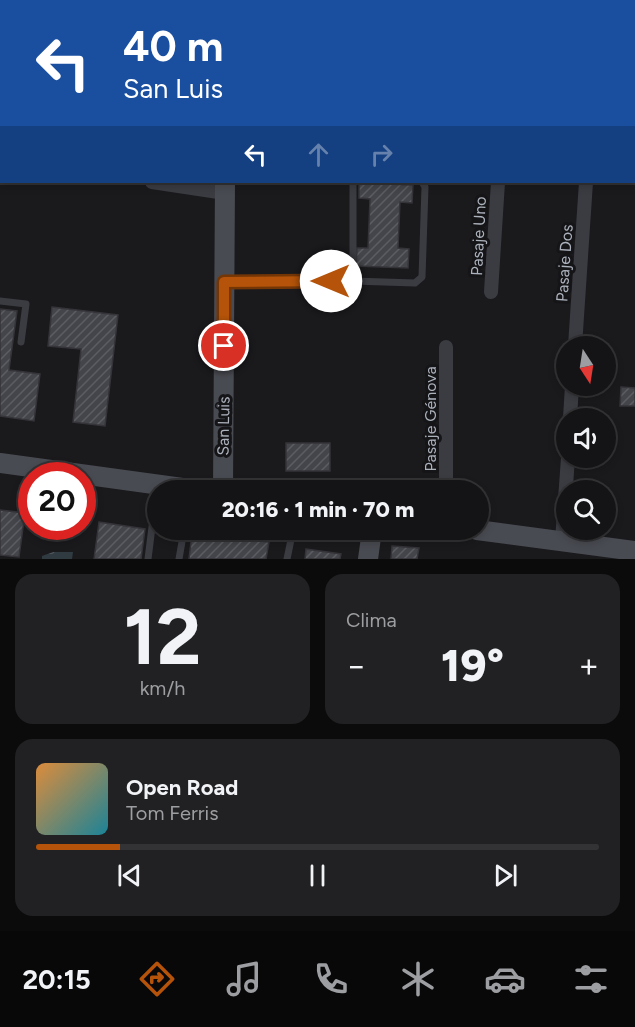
<!DOCTYPE html>
<html lang="es">
<meta charset="utf-8">
<style>
:root{--surface:#141416;--page:#212123;--text:#f1f3f6;--muted:#9d9ea1;--line:#333335;--accent:#b45309}
body{margin:0;font-family:Figtree,sans-serif;background:var(--page);color:var(--text);height:100vh;display:flex;flex-direction:column;font-size:22px;white-space:nowrap}
*{box-sizing:border-box;margin:0}
p{font-size:20px;color:var(--muted)}
.icon{flex:none;width:33px;height:33px;fill:none;stroke:currentColor;stroke-width:2;stroke-linecap:round;stroke-linejoin:round}
.map{position:relative;height:559px;overflow:hidden}
.panel{display:flex;flex-direction:column;gap:15px;padding:15px;background:#0b0b0c;flex:1}
.panel>*{flex:none}
.top-card{position:absolute;left:0px;top:0px;width:636px;height:183px;box-shadow:0 3px 9px #0003,0 0 0 2px var(--line);background:#1a4fa0;color:#fff;overflow:hidden}
.needle{width:39px;rotate:168deg}
.buttons{position:absolute;left:556px;top:336px;display:grid;gap:12px}
.buttons a{display:grid;place-items:center;width:60px;height:60px;border-radius:50%;background:var(--surface);box-shadow:0 3px 9px #0003,0 0 0 2px var(--line);font-size:30px}
.speed{position:absolute;left:18px;top:462px;display:flex;gap:12px;font-size:30px;font-weight:700;text-align:center}
.speed>*{display:grid;place-content:center;width:78px;height:78px;border-radius:50%;background:var(--surface);box-shadow:0 3px 9px #0003,0 0 0 2px var(--line);line-height:1}
.speed .limit{border:9px solid #d22;background:#fff;color:#111}
.pin{position:absolute;display:grid;place-items:center;width:51px;height:51px;color:#fff;margin:-26px;border:3px solid #fff;border-radius:50%;box-shadow:0 2px 6px #0007}
.me{position:absolute;width:66px;margin:-33px;rotate:270deg;stroke-linejoin:round;filter:drop-shadow(0 0 4px #0008)}
.turn{display:flex;align-items:center;gap:21px;height:126px;padding:0 24px;font-size:27px}
.turn .icon{width:78px;height:78px;stroke-width:2.5}
.turn b{display:block;font-size:42px;line-height:51px}
.lanes{display:flex;align-items:center;height:57px;padding:0 24px;background:#0003;justify-content:center;gap:30px;direction:ltr}
.lanes .off{opacity:.35}
.big{font-size:45px;font-weight:800;line-height:1.1}
.panel .tile{flex:1;display:flex;flex-direction:column;justify-content:center;gap:9px;min-width:0;padding:0 21px;border-radius:18px;background:var(--page)}
.panel .dial{align-items:center;gap:0}
.dial b{font-size:78px;line-height:1}
.song{display:flex;align-items:center;gap:18px}
.cover{width:72px;height:72px;border-radius:9px;background:linear-gradient(135deg,hsl(30 70% 55%),hsl(190 70% 35%))}
.played{height:6px;border-radius:3px;background:linear-gradient(90deg,var(--accent) 15%,var(--line) 15%)}
.keys{display:flex;justify-content:space-around;direction:ltr}
.heat{display:flex;justify-content:space-between;align-items:center;font-size:33px;direction:ltr}
.panel .tiles{flex:1;display:grid;gap:15px;grid-template-columns:1fr 1fr}
.tile:last-child{grid-column:span 2}
.trip{position:absolute;left:147px;top:480px;width:342px;height:60px;border-radius:30px;background:var(--surface);box-shadow:0 3px 9px #0003,0 0 0 2px var(--line);font-weight:800;line-height:60px;text-align:center}
.tabs{display:flex;height:96px;justify-content:space-around;align-items:center;background:#080809;color:var(--muted)}
.tabs .icon{width:42px;height:42px}
.tabs .current{color:var(--accent)}
.tabs b{font-size:27px;color:var(--text)}
.map>svg:first-child{display:block}
.water{fill:url(#water-ripples)}
.building{fill:url(#building-hatch);stroke:#343439;stroke-width:1.5}
.lines{fill:none;stroke-linecap:round;stroke-linejoin:round}
.lane{stroke:#3b3c42;stroke-width:7}
.street{stroke:#3b3c42;stroke-width:14}
.secondary{stroke:#494b52;stroke-width:20}
.route-casing{stroke:#753606;stroke-width:15}
.route{stroke:#b45309;stroke-width:10}
.labels{text-anchor:middle;stroke-width:6;stroke-linejoin:round;paint-order:stroke}
.street-label{font-size:16px;fill:#acb2bc;stroke:#151518}
</style>
<div class="map">
<svg width="635" height="559" viewBox="0 0 635 559">
<defs>
<pattern id="water-ripples" width="26" height="14" patternUnits="userSpaceOnUse" patternTransform="scale(1.5)"><rect width="26" height="14" fill="#2f3a41"/><path d="M2 4q2-2 4 0t4 0M15 11q2-2 4 0t4 0" fill="none" stroke="#4a545a"/></pattern>
<pattern id="building-hatch" width="6" height="6" patternUnits="userSpaceOnUse" patternTransform="scale(1.5)"><rect width="6" height="6" fill="#44454a"/><path d="M-1 1l2-2M0 6l6-6M5 7l2-2" fill="none" stroke="#5c5d62"/></pattern>
</defs>
<rect width="100%" height="100%" fill="#1a1a1d"/>
<path class="water" d="M 53,552 L 73,552 L 72,559 L 42,559 L 42,556 Z"/>
<path class="building" d="M 359,183 L 413,185 L 412,203 L 400,202 L 398,248 L 409,249 L 408,268 L 356,266 L 357,248 L 368,248 L 370,199 L 359,198 Z
M 52,307 L 118,315 L 105,426 L 73,422 L 81,349 L 48,346 Z
M 0,309 L 17,311 L 9,370 L 40,374 L 34,421 L 0,416 Z
M 621,387 L 635,388 L 635,406 L 620,406 Z
M 286,443 L 330,443 L 330,471 L 286,471 Z
M 0,510 L 25,513 L 19,557 L 0,555 Z
M 99,522 L 145,529 L 141,559 L 94,559 Z
M 192,533 L 269,542 L 266,559 L 189,559 Z
M 392,546 L 419,548 L 417,559 L 391,559 Z
M 306,549 L 341,554 L 340,559 L 305,559 Z"/>
<g class="lines">
<path class="lane" d="M 353,182 L 353,281
M 227,282 L 353,281 L 415,283 L 422,277 L 425,187 L 422,182
M 0,301 L 26,304 L 21,342
M 148,559 L 157,487
M 179,559 L 184,530
M 287,559 L 293,530"/>
<path class="street" d="M 0,35 L 2,35
M 634,126 L 635,126
M 0,158 L 2,158
M 152,182 L 225,193
M 491,292 L 498,182
M 575,346 L 586,182
M 446,347 L 446,490
M 570,418 L 572,386
M 562,541 L 568,458"/>
<path class="secondary" d="M 227,2 L 227,0
M 0,463 L 197,490
M 223,490 L 225,182
M 477,530 L 635,551
M 368,559 L 372,530"/>
</g>
<g class="lines">
<defs>
<path id="route" d="M 224,346 L 224,282 L 331,281"/>
</defs>
<use href="#route" class="route-casing"/>
<use href="#route" class="route"/>
</g>
<g class="labels">
<g class="street-label">
<text transform="translate(478 236) rotate(-87)" y="6">Pasaje Uno</text>
<text transform="translate(564 263) rotate(-86)" y="6">Pasaje Dos</text>
<text transform="translate(430 419) rotate(-90)" y="6">Pasaje Génova</text>
<text transform="translate(223 426) rotate(-89)" y="6">San Luis</text>
</g>
</g>
</svg>
<div class="buttons">
<a><svg class="needle" viewBox="-14 -14 28 28"><path d="M0-13l5 13h-10z" fill="#e53935"/><path d="M0 13l5-13h-10z" fill="#9d9ea1"/></svg></a>
<a><svg class="icon" aria-label="sound" viewBox="0 0 24 24"><path d="M4 9h4l5-4v14l-5-4H4zM17 9q2 3 0 6"/></svg></a>
<a><svg class="icon" aria-label="search" viewBox="0 0 24 24"><circle cx="10" cy="10" r="6"/><path d="M15 15l6 6"/></svg></a>
</div>
<div class="speed"><div class="limit">20</div></div>
<div class="pin" style="left:224px;top:346px;background:#d93025"><svg class="icon" aria-label="arrive" viewBox="0 0 24 24"><path d="M6 21V4h12l-3 4 3 4H6"/></svg></div>
<svg class="me" style="left:331px;top:281px" viewBox="-20 -20 40 40"><circle r="19" fill="#fff"/><path d="M0-13L10 11 0 6-10 11z" fill="#b45309"/></svg>
<div class="trip">20:16 · 1 min · 70 m</div>
<div class="top-card">
<div class="turn"><svg class="icon" aria-label="left" viewBox="0 0 24 24"><path d="M17 20v-9H6M10 6l-5 5 5 5"/></svg><div><b>40 m</b>San Luis</div></div>
<div class="lanes"><svg class="icon" aria-label="left" viewBox="0 0 24 24"><path d="M17 20v-9H6M10 6l-5 5 5 5"/></svg><svg class="icon off" aria-label="ahead" viewBox="0 0 24 24"><path d="M12 20V5M6 11l6-6 6 6"/></svg><svg class="icon off" aria-label="right" viewBox="0 0 24 24"><path d="M7 20v-9h11M14 6l5 5-5 5"/></svg></div>
</div>
</div>
<section class="panel">
<div class="tiles">
<div class="tile dial"><b>12</b><p>km/h</p></div>
<div class="tile"><p>Clima</p>
<div class="heat"><a>−</a><b class="big">19°</b><a>+</a></div>
</div>
<div class="tile">
<div class="song"><i class="cover"></i><div><b>Open Road</b><p>Tom Ferris</p></div></div>
<div class="played"></div>
<div class="keys"><svg class="icon" aria-label="previous" viewBox="0 0 24 24"><path d="M18 5L8 12l10 7zM5 5v14"/></svg><svg class="icon" aria-label="pause" viewBox="0 0 24 24"><path d="M8 5v14M16 5v14"/></svg><svg class="icon" aria-label="next" viewBox="0 0 24 24"><path d="M6 5l10 7-10 7zM19 5v14"/></svg></div>
</div>
</div>
</section>
<nav class="tabs">
<b>20:15</b>
<svg class="icon current" aria-label="directions" viewBox="0 0 24 24"><path d="M12 3l9 9-9 9-9-9zM9 14v-3h6M13 9l2 2-2 2"/></svg>
<svg class="icon" aria-label="music" viewBox="0 0 24 24"><path d="M9 18V5l10-2v13"/><circle cx="6" cy="18" r="3"/><circle cx="16" cy="16" r="3"/></svg>
<svg class="icon" aria-label="phone" viewBox="0 0 24 24"><path d="M5 4h4l2 5-3 2q2 4 5 5l2-3 5 2v4C11 20 4 13 5 4z"/></svg>
<svg class="icon" aria-label="climate" viewBox="0 0 24 24"><path d="M12 3v18M4 7l16 10M4 17L20 7"/></svg>
<svg class="icon" aria-label="car" viewBox="0 0 24 24"><path d="M5 17H2v-5l4-1 3-4h7l3 4 3 1v5h-3M9 17h6M6 11h13"/><circle cx="7" cy="17" r="2"/><circle cx="17" cy="17" r="2"/></svg>
<svg class="icon" aria-label="filters" viewBox="0 0 24 24"><path d="M4 7h16M4 17h16"/><circle cx="9" cy="7" r="2"/><circle cx="15" cy="17" r="2"/></svg>
</nav>
